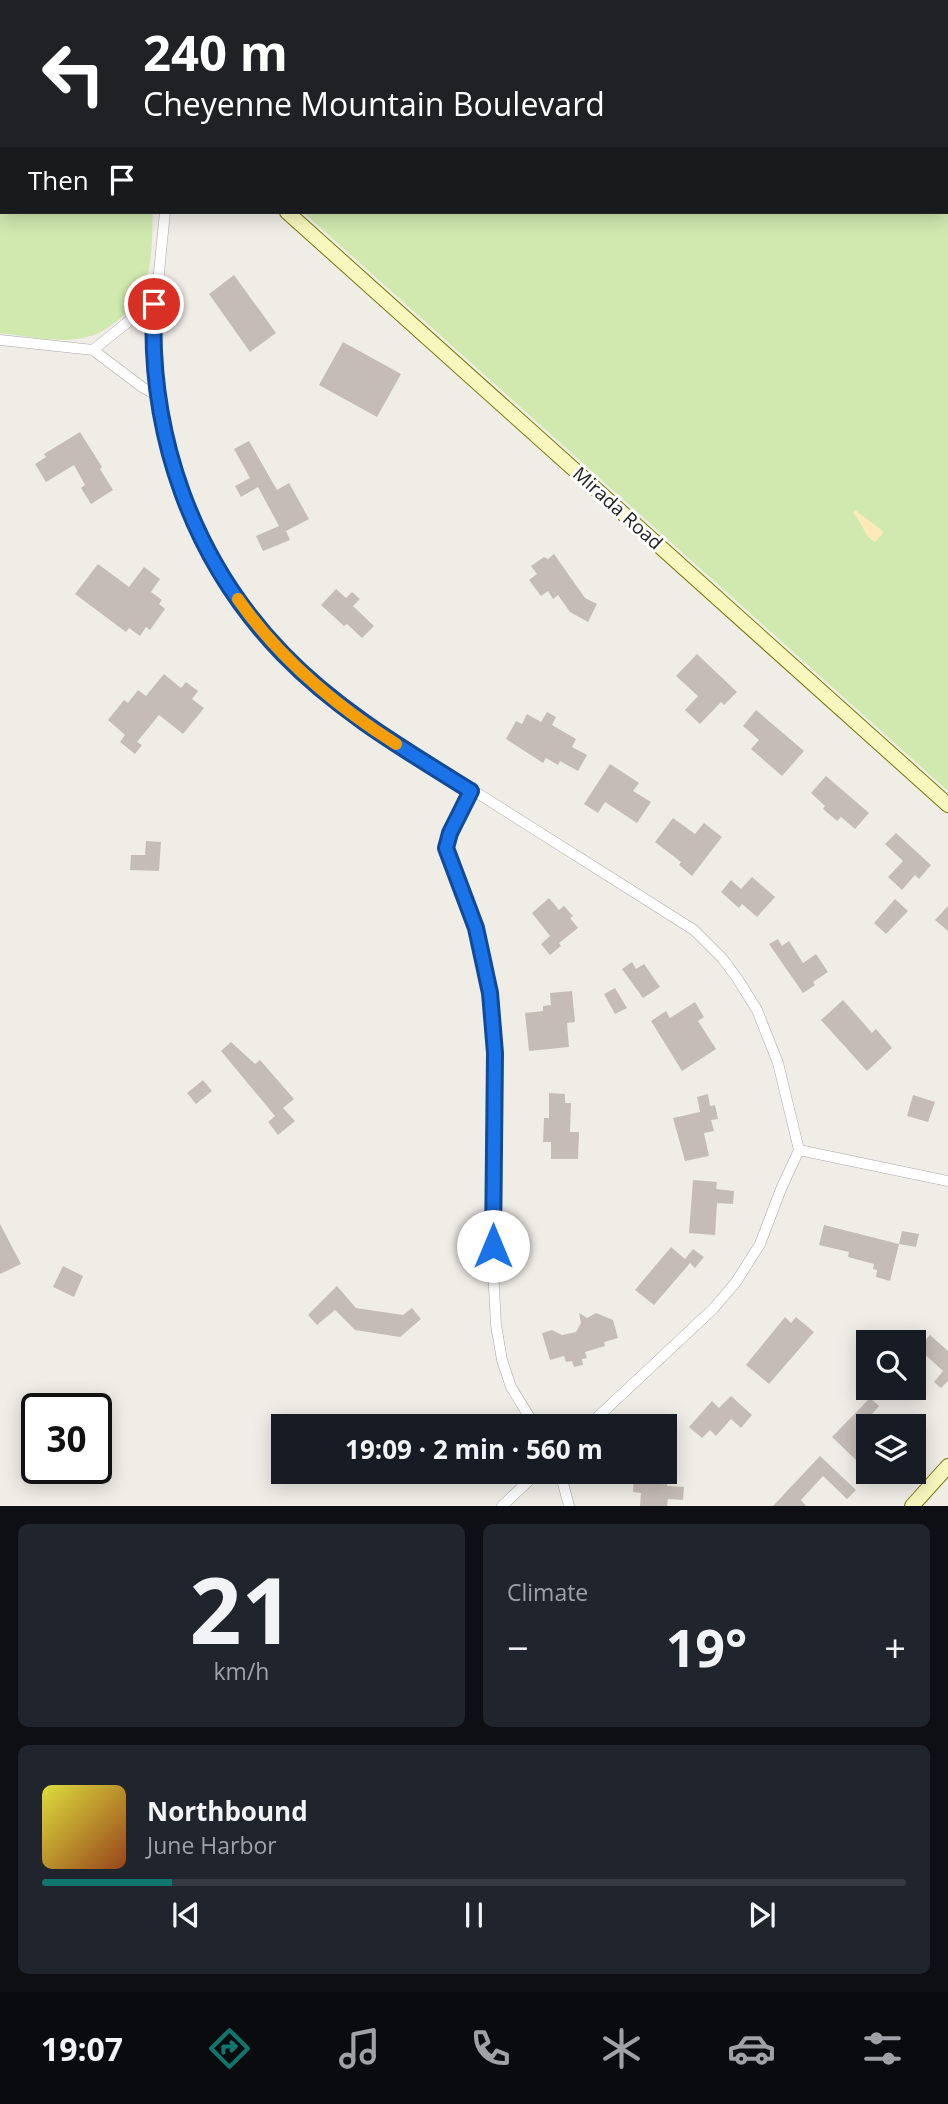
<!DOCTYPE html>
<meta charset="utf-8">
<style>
:root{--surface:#171b24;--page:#20242c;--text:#f1f3f6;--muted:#9ea1a6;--line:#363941;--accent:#0f766e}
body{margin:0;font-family:"Open Sans",sans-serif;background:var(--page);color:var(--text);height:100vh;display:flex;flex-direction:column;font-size:26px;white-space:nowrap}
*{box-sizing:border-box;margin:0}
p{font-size:23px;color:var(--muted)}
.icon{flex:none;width:38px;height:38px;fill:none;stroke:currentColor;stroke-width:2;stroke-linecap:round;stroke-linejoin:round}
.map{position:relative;height:1506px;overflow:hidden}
.side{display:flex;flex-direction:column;gap:18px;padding:18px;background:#0d0f14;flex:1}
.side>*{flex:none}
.hud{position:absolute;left:0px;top:0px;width:948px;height:214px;box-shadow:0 4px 18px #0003;background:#202124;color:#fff;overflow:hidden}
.fabs{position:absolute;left:856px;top:1330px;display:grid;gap:14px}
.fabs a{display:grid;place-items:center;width:70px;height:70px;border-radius:0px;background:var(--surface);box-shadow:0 4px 18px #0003;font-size:35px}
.speed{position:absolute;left:21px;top:1393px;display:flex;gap:14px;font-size:35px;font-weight:700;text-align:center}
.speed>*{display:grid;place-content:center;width:91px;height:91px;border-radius:50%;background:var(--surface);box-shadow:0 4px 18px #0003;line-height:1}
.speed .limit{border:4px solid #111;border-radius:10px;background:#fff;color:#111}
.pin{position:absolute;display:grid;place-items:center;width:60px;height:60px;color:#fff;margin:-30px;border:4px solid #fff;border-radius:50%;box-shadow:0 2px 7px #0007}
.me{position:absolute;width:77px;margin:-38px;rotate:0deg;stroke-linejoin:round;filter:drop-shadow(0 0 5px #0008)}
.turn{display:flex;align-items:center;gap:24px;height:147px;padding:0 28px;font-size:32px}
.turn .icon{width:91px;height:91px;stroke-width:2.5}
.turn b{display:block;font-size:49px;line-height:60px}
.then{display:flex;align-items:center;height:66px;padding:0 28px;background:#0003;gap:14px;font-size:26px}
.big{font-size:52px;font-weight:700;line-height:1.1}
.side .tile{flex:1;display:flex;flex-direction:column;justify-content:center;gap:10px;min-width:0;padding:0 24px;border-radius:10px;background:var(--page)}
.side .dial{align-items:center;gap:0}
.dial b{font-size:91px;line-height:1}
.song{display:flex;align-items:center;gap:21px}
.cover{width:84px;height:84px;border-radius:10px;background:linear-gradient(135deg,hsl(60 70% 55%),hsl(20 70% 35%))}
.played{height:7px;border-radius:4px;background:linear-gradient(90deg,var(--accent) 15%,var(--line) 15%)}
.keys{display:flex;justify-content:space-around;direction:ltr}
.heat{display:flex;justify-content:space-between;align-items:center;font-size:38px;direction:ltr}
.side .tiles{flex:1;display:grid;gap:18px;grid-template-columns:1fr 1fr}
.tile:last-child{grid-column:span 2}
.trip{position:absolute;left:271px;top:1414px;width:406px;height:70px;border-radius:0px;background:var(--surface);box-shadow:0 4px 18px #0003;font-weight:700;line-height:70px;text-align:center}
.tab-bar{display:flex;height:112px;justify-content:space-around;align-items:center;background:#090b0e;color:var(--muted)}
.tab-bar .icon{width:49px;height:49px}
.tab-bar .current{color:var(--accent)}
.tab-bar b{font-size:32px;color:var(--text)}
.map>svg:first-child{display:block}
.grass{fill:#d0e9af}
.sand{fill:#fdeab8}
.building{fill:#c5bcb6}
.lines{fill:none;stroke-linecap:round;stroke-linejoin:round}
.street-casing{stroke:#a7a7a7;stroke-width:11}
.secondary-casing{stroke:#747707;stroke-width:16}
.street{stroke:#fff;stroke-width:10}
.secondary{stroke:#f8f7bd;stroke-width:14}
.route-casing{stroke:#114b97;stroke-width:18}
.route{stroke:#1a73e8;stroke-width:12}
.slow{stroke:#f59e0b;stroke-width:12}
.labels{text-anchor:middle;stroke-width:6;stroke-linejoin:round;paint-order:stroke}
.street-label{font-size:19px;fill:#202020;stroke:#fff}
</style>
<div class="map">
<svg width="948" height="1506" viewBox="0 0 948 1506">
<rect width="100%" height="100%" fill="#f0ede7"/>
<path class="grass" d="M 0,0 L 948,0 L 948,791 L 303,212 L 947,212 L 947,2 L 2,2 L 2,212 L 153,212 C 152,234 153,262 145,282 C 137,306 112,331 87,337 C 59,344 28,336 0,333 Z"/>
<path class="sand" d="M 855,510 L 884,532 L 875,542 C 865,538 862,521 853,513 Z"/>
<path class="building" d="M 234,275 L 276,333 L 250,352 L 209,294 Z
M 343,342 L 401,374 L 377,417 L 319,385 Z
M 80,432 L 102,467 L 100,469 L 113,490 L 91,504 L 81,488 L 85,485 L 74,465 L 46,482 L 35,464 L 46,457 L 44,454 Z
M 249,441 L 277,490 L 289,483 L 309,519 L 286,531 L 290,540 L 263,551 L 256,536 L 279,526 L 258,487 L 241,497 L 235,486 L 250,478 L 234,449 Z
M 554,554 L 585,598 L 597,604 L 588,622 L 570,612 L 558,595 L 553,599 L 548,591 L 541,596 L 529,580 L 537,574 L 531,566 L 544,557 L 548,559 Z
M 98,564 L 129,587 L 144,567 L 160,579 L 151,592 L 162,600 L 159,604 L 165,609 L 150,630 L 146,627 L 140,636 L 129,628 L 126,632 L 75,594 Z
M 336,589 L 346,598 L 352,592 L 360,599 L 353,606 L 374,626 L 362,638 L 347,624 L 344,626 L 321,605 Z
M 697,654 L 737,692 L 724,705 L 721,702 L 700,724 L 685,710 L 698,696 L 676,676 Z
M 164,674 L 181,688 L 186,682 L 198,691 L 192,699 L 204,708 L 183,734 L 159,715 L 137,742 L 142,745 L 135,754 L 120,742 L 125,735 L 108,720 L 124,700 L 128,703 L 138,690 L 146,696 Z
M 756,710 L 804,751 L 782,776 L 751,749 L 759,740 L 743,726 Z
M 547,712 L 556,717 L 552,725 L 576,739 L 572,747 L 587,755 L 578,771 L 560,761 L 558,765 L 546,758 L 543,763 L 506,739 L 516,721 L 522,724 L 527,714 L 541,722 Z
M 610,764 L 639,783 L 633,791 L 651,802 L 637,823 L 605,802 L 598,813 L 584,804 Z
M 826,776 L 869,813 L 855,829 L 841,817 L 837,821 L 823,809 L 825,806 L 811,793 Z
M 673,818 L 695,834 L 704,823 L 722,837 L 692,876 L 679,865 L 681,862 L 655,842 Z
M 896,833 L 931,865 L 919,879 L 915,875 L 902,890 L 888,877 L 903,861 L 885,844 Z
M 146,841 L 161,842 L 159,871 L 130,870 L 131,855 L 145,855 Z
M 752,877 L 775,897 L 757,917 L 742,904 L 739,908 L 721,892 L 731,880 L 741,889 Z
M 549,898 L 559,910 L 564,906 L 573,916 L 570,918 L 578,928 L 559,943 L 561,946 L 550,955 L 541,944 L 550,936 L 532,913 Z
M 895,899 L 908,911 L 886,934 L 874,923 Z
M 948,906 L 948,931 L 935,920 Z
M 778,939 L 782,946 L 789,941 L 803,963 L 816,954 L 828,972 L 813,982 L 815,985 L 803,993 L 769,944 Z
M 632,962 L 636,969 L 644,964 L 660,987 L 643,998 L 622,969 Z
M 615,988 L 627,1008 L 615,1014 L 604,994 Z
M 572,991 L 575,1022 L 567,1023 L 569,1047 L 529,1051 L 525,1013 L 543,1011 L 543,1006 L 551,1005 L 550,993 Z
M 843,1000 L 872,1033 L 876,1029 L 892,1048 L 867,1071 L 821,1020 Z
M 695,1002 L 704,1017 L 698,1021 L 716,1049 L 682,1071 L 651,1021 L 666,1011 L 670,1018 Z
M 231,1042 L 255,1064 L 260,1060 L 294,1099 L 283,1108 L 295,1121 L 278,1135 L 268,1122 L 275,1116 L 221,1051 Z
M 203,1080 L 212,1091 L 196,1104 L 187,1093 Z
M 549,1093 L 565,1094 L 565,1103 L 571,1103 L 570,1132 L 579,1132 L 578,1159 L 551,1159 L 551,1142 L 543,1142 L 544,1118 L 549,1118 Z
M 708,1094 L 710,1106 L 715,1105 L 718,1119 L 711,1120 L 714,1131 L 704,1133 L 709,1156 L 685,1161 L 673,1118 L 700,1112 L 697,1097 Z
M 913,1095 L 935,1102 L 928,1122 L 907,1116 Z
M 693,1180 L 717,1182 L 716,1189 L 734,1191 L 733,1204 L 717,1203 L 715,1235 L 689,1233 Z
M 0,1224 L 21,1264 L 0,1274 Z
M 824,1225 L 899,1244 L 890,1281 L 876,1277 L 877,1270 L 873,1269 L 874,1264 L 848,1257 L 849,1252 L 819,1245 Z
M 902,1231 L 919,1234 L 916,1247 L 899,1244 Z
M 671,1247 L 685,1259 L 693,1249 L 704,1257 L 695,1268 L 690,1263 L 654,1305 L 635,1290 Z
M 63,1266 L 83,1276 L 74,1297 L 53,1287 Z
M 337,1286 L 356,1308 L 403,1315 L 412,1308 L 421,1319 L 400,1337 L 355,1330 L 335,1310 L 317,1325 L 308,1315 Z
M 579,1313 L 587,1318 L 596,1313 L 613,1320 L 618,1338 L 604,1342 L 605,1346 L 585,1352 L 587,1358 L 582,1359 L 583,1365 L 574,1367 L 572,1361 L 566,1362 L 564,1356 L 550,1360 L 542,1333 L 552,1330 L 562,1335 L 576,1332 L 581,1323 Z
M 785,1317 L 791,1323 L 796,1317 L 814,1332 L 769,1384 L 746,1365 Z
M 930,1335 L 948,1351 L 948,1381 L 941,1388 L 934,1382 L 943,1371 L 918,1348 Z
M 731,1396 L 752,1415 L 741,1428 L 731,1419 L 716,1436 L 710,1430 L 702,1438 L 689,1427 L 712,1401 L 719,1408 Z
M 870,1398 L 879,1406 L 857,1431 L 861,1435 L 858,1439 L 867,1448 L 856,1460 L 832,1437 Z
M 820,1456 L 856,1490 L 847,1499 L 823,1476 L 801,1500 L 806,1506 L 773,1506 Z
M 634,1472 L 668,1473 L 667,1486 L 684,1487 L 683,1500 L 668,1499 L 667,1506 L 640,1506 L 641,1493 L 633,1492 Z"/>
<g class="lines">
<defs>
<path id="street" d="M 165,212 L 153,332 L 164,434 L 175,475 L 205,547 L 246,610 L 282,653 L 360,719 L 694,930 L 722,958 L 737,978 L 757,1010 L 778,1063 L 799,1150 L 781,1189 L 760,1244 L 736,1282 L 713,1309 L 588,1426
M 0,340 L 93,350
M 93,350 L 142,387 L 158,396
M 93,350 L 134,317 L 154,305
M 471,791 L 450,833 L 446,848 L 483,953 L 494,1027 L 493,1269 L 496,1325 L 502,1360 L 511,1387 L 535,1426
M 799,1150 L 948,1181
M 560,1472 L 569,1506
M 502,1506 L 538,1472"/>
<path id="secondary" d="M 171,2 L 171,0
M 287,212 L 948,805
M 912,1506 L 948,1466"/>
</defs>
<use href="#street" class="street-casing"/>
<use href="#secondary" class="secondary-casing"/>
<use href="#street" class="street"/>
<use href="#secondary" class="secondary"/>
</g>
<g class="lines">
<defs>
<path id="route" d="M 154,304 C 148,434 192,560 283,654 C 337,710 405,750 471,791 L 450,833 L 446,848 L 476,928 L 490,993 L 495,1053 L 493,1246"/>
</defs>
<use href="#route" class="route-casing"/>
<use href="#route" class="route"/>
<path class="slow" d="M 238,599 C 279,658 336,706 396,744"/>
</g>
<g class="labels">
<g class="street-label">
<text transform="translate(618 508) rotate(42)" y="7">Mirada Road</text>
</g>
</g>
</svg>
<div class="fabs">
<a><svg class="icon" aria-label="search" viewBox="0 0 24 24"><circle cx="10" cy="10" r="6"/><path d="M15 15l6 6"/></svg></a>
<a><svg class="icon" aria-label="layers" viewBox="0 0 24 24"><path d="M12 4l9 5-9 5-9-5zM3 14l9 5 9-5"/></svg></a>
</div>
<div class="speed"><div class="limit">30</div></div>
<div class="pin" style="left:154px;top:304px;background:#d93025"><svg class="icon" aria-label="arrive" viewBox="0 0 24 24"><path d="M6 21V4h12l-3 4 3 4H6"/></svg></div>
<svg class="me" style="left:493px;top:1246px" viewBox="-20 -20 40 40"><circle r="19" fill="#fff"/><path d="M0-13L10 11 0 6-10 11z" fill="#1a73e8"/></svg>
<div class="trip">19:09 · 2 min · 560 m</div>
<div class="hud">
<div class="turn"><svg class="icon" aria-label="left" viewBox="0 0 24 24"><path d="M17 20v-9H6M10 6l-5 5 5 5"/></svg><div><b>240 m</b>Cheyenne Mountain Boulevard</div></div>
<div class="then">Then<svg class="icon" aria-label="arrive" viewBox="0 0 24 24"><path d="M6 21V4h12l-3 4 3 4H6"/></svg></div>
</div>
</div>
<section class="side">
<div class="tiles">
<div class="tile dial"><b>21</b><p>km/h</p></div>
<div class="tile"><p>Climate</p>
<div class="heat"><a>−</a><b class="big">19°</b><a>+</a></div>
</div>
<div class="tile">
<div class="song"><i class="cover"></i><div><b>Northbound</b><p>June Harbor</p></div></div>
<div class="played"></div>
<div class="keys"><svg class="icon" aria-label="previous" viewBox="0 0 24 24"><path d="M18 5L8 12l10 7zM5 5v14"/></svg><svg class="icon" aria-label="pause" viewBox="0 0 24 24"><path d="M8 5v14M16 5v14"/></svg><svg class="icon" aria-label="next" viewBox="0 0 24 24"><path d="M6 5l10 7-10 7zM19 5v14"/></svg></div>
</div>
</div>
</section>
<nav class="tab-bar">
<b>19:07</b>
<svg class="icon current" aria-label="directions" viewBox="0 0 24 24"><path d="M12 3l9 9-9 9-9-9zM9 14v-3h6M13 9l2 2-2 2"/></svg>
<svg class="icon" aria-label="music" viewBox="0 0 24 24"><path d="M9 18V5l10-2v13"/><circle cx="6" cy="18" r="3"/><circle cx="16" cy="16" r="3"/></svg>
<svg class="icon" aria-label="phone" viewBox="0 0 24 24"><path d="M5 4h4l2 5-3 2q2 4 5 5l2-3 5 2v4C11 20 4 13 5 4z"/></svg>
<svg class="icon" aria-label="climate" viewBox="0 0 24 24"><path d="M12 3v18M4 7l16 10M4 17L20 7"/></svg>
<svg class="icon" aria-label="car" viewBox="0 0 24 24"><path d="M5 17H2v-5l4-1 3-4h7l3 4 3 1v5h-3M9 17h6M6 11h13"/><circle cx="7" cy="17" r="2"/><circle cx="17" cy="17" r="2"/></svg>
<svg class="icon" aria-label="filters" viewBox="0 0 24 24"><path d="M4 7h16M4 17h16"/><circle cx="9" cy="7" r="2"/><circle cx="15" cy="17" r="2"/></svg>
</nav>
